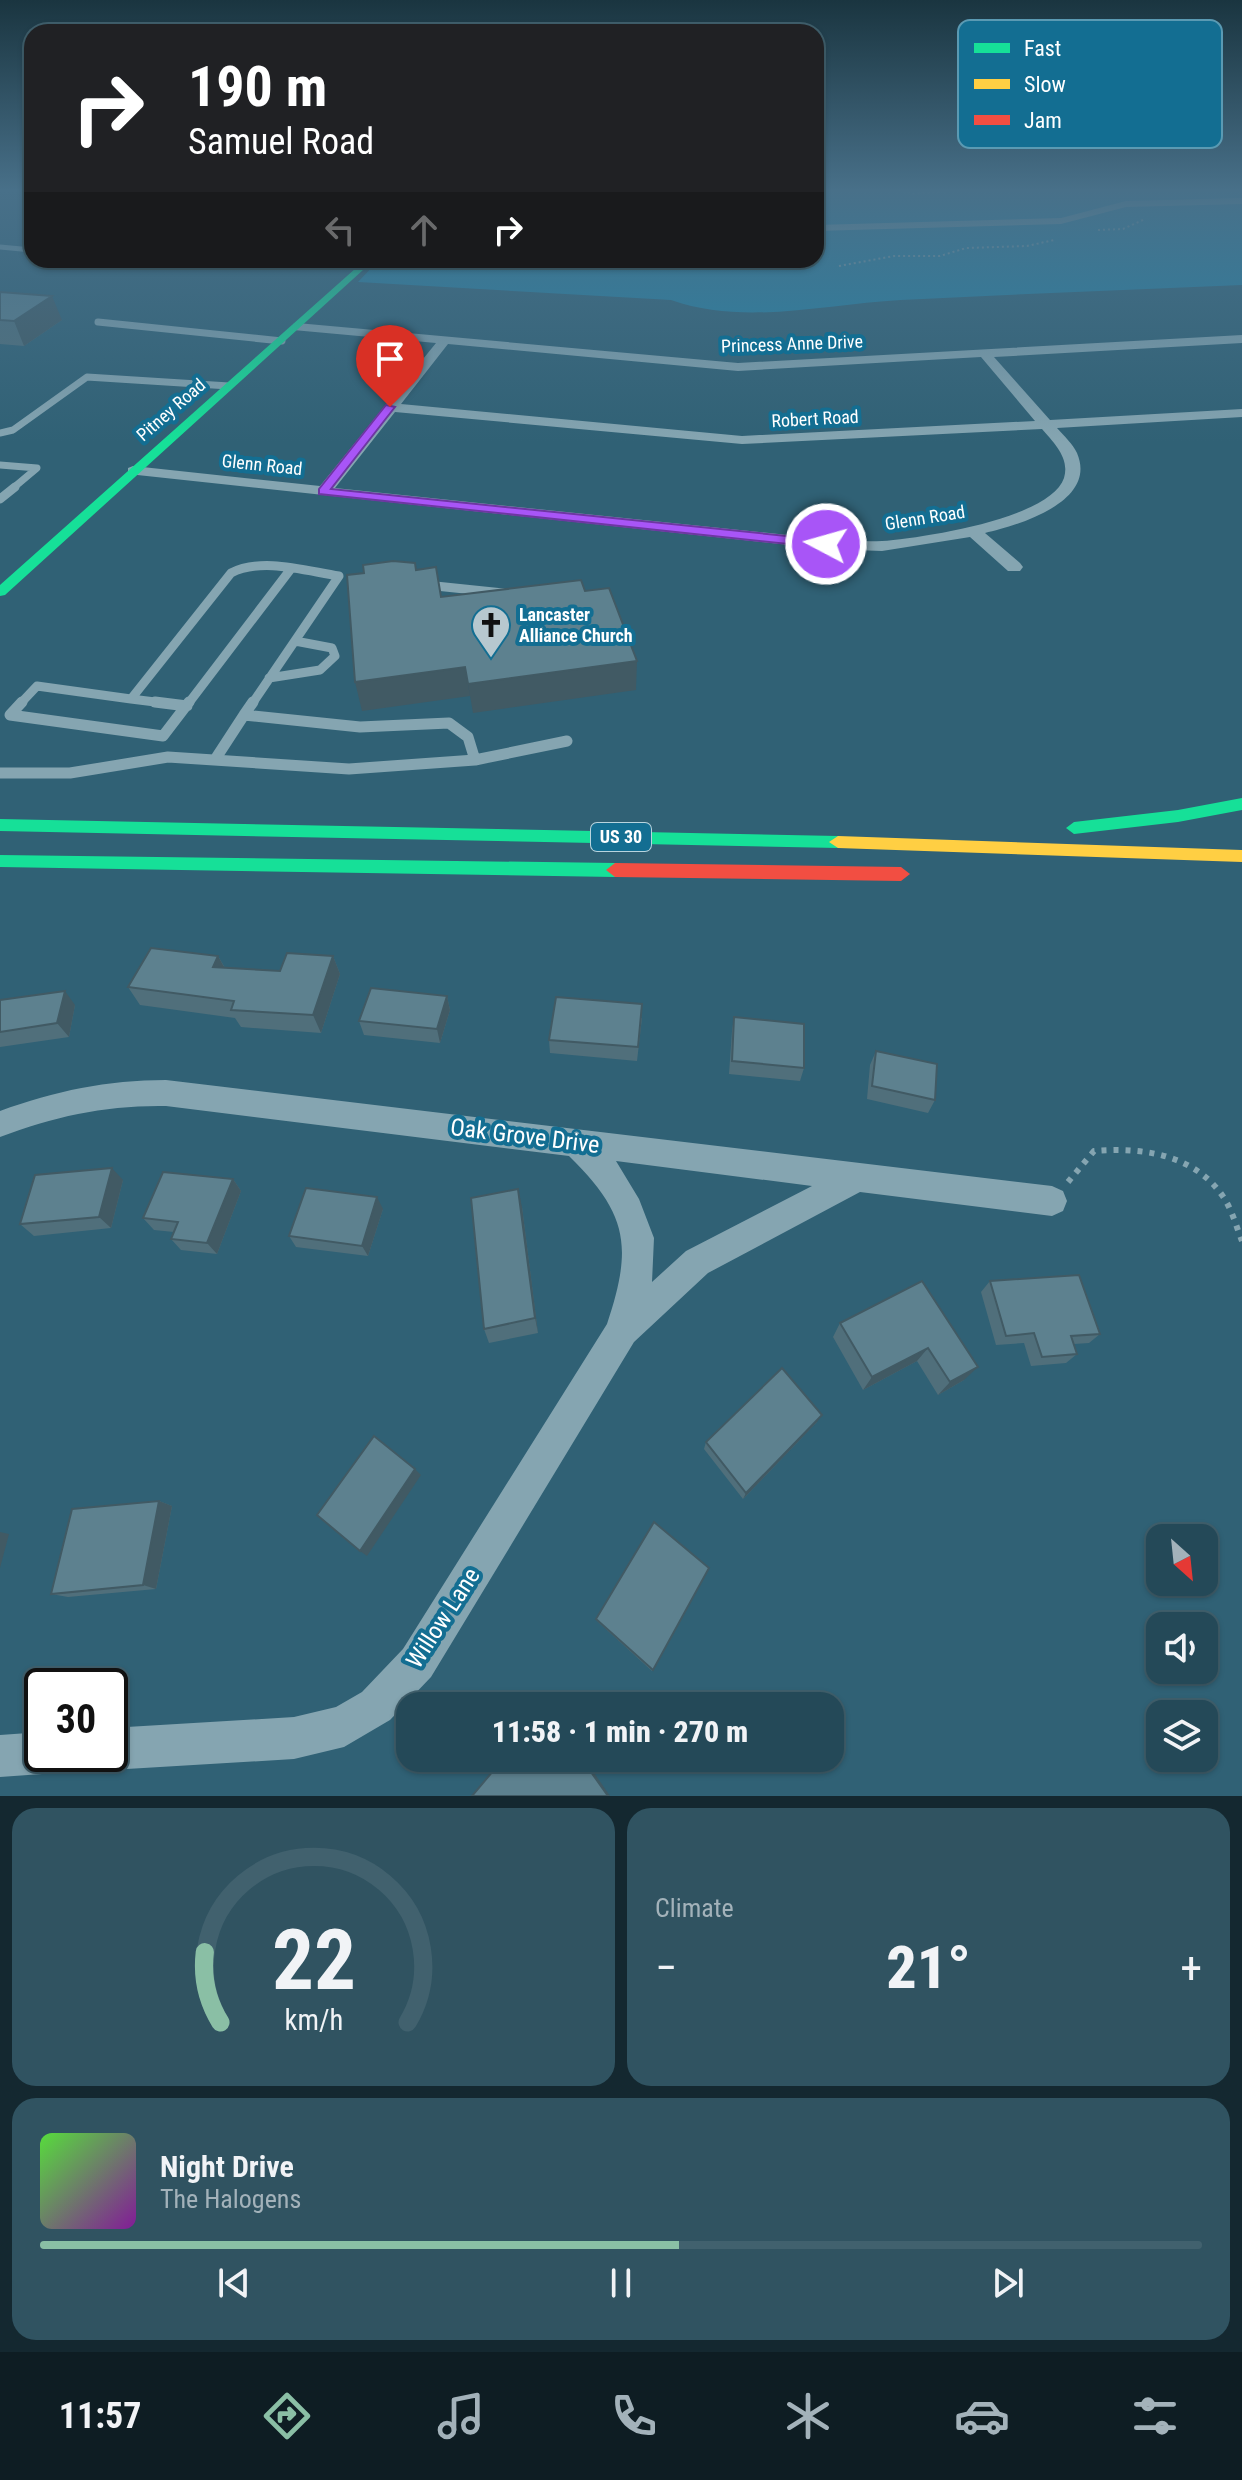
<!DOCTYPE html>
<meta charset="utf-8">
<style>
:root{--surface:#244958;--page:#305361;--text:#f1f3f6;--muted:#a3b2ba;--line:#41616e;--accent:#8abfa5}
body{margin:0;font-family:"Roboto Condensed",sans-serif;background:var(--page);color:var(--text);height:100vh;display:flex;flex-direction:column;font-size:30px;white-space:nowrap}
*{box-sizing:border-box;margin:0}
p{font-size:26px;color:var(--muted)}
.icon{flex:none;width:44px;height:44px;fill:none;stroke:currentColor;stroke-width:2;stroke-linecap:round;stroke-linejoin:round}
.map{position:relative;height:1796px;overflow:hidden}
.sheet{display:flex;flex-direction:column;gap:12px;padding:12px;background:#142830;flex:1}
.sheet>*{flex:none}
.guide{position:absolute;left:24px;top:24px;width:800px;height:244px;border-radius:24px;box-shadow:0 2px 6px #0004,0 0 0 2px var(--line);background:#202124;color:#fff;overflow:hidden}
.needle{width:52px;rotate:153deg}
.buttons{position:absolute;left:1146px;top:1524px;display:grid;gap:16px}
.buttons a{display:grid;place-items:center;width:72px;height:72px;border-radius:16px;background:var(--surface);box-shadow:0 2px 6px #0004,0 0 0 2px var(--line);font-size:40px}
.speed{position:absolute;left:24px;top:1668px;display:flex;gap:16px;font-size:40px;font-weight:700;text-align:center}
.speed>*{display:grid;place-content:center;width:104px;height:104px;border-radius:50%;background:var(--surface);box-shadow:0 2px 6px #0004,0 0 0 2px var(--line);line-height:1}
.speed .limit{border:4px solid #111;border-radius:12px;background:#fff;color:#111}
.pin{position:absolute;display:grid;place-items:center;width:68px;height:68px;color:#fff;margin:-82px -34px;border-radius:50% 50% 50% 0;rotate:-45deg;box-shadow:0 0 8px #0007}
.pin .icon{rotate:45deg}
.me{position:absolute;width:88px;margin:-44px;rotate:276deg;stroke-linejoin:round;filter:drop-shadow(0 0 6px #0008)}
.turn{display:flex;align-items:center;gap:28px;height:168px;padding:0 32px;font-size:36px}
.turn .icon{width:104px;height:104px;stroke-width:2.5}
.turn b{display:block;font-size:56px;line-height:68px}
.lanes{display:flex;align-items:center;height:76px;padding:0 32px;background:#0003;justify-content:center;gap:40px;direction:ltr}
.lanes .off{opacity:.35}
.big{font-size:60px;font-weight:800;line-height:1.1}
.sheet .tile{flex:1;display:flex;flex-direction:column;justify-content:center;gap:12px;min-width:0;padding:0 28px;border-radius:24px;background:var(--page)}
.sheet .dial{align-items:center;gap:0}
.dial svg{height:208px;overflow:visible;fill:none;stroke:var(--line);stroke-width:7;stroke-linecap:round;text-anchor:middle}
.dial text{fill:var(--text);stroke:none}
.song{display:flex;align-items:center;gap:24px}
.cover{width:96px;height:96px;border-radius:12px;background:linear-gradient(135deg,hsl(110 70% 55%),hsl(290 70% 35%))}
.played{height:8px;border-radius:4px;background:linear-gradient(90deg,var(--accent) 55%,var(--line) 55%)}
.keys{display:flex;justify-content:space-around;direction:ltr}
.heat{display:flex;justify-content:space-between;align-items:center;font-size:44px;direction:ltr}
.sheet .tiles{flex:1;display:grid;gap:12px;grid-template-columns:1fr 1fr}
.tile:last-child{grid-column:span 2}
.trip{position:absolute;left:396px;top:1692px;width:448px;height:80px;border-radius:24px;background:var(--surface);box-shadow:0 2px 6px #0004,0 0 0 2px var(--line);font-weight:800;line-height:80px;text-align:center}
.menu{display:flex;height:128px;justify-content:space-around;align-items:center;background:#0e1d23;color:var(--muted)}
.menu .icon{width:56px;height:56px}
.menu .selected{color:var(--accent)}
.menu b{font-size:36px;color:var(--text)}
.map>svg:first-child{display:block}
.green{fill:#2484a7}
.lines{fill:none;stroke-linecap:round;stroke-linejoin:round}
.path-far1{stroke:#85a5b1;stroke-width:2;stroke-dasharray:2 3;stroke-linecap:butt}
.path{stroke:#85a5b1;stroke-width:6;stroke-dasharray:5 7;stroke-linecap:butt}
.lane-far3{stroke:#85a5b1;stroke-width:5}
.lane-far2{stroke:#85a5b1;stroke-width:7}
.lane-far1{stroke:#85a5b1;stroke-width:9}
.lane{stroke:#85a5b1;stroke-width:11}
.street{fill:#85a5b1;fill-rule:evenodd}
.fast{fill:#16e098;fill-rule:evenodd}
.slow{fill:#ffcf43;fill-rule:evenodd}
.jam{fill:#f24e42;fill-rule:evenodd}
.wall{fill:#506f7b}
.shaded-wall{fill:#415a64}
.building{fill:#5d818f;stroke:#415a64;stroke-width:2}
.route{fill:#a855f7;stroke:#6d37a1;stroke-width:2}
.labels{text-anchor:middle;stroke-width:8;stroke-linejoin:round;paint-order:stroke}
.far-street-label{font-size:18px;fill:#fff;stroke:#136e92}
.far-poi-label{font-size:18px;font-weight:bold;fill:#fff;stroke:#136e92;text-anchor:start}
.shield{fill:#136e92;stroke:#b8d4de;stroke-width:2}
.shield-label{font-size:18px;font-weight:bold;fill:#fff}
.near-street-label{font-size:24px;fill:#fff;stroke:#136e92}
.key{fill:#136e92;stroke:#5a9ab3;stroke-width:2}
.key-label{font-size:22px;fill:#fff}
</style>
<div class="map">
<svg width="1242" height="1796" viewBox="0 0 1242 1796">
<rect width="100%" height="100%" fill="#306175"/>
<path class="green" d="M 816,190 L 1242,190 L 1242,285 C 1128,290 1014,294 901,300 C 825,304 745,326 671,300 L 358,282 L 379,260 L 816,260 Z"/>
<g class="lines">
<path class="path-far1" d="M 898,190 L 915,194 L 959,190
M 1098,230 L 1123,229 L 1145,219
M 839,266 L 894,256 L 940,256 L 966,248 L 1027,246 L 1054,240"/>
<path class="path" d="M 1068,1182 L 1094,1151 C 1141,1147 1193,1154 1222,1195 C 1232,1209 1236,1226 1242,1241"/>
<path class="lane-far3" d="M 0,247 L 32,250"/>
<path class="lane-far2" d="M 98,322 L 282,341
M 0,433 L 13,430 L 87,377 L 229,386
M 0,465 L 37,468 L 12,489"/>
<path class="lane-far1" d="M 0,499 L 15,487
M 426,585 L 503,593
M 269,678 L 320,670 L 335,656 L 332,648 L 295,641
M 131,699 L 171,704
M 20,704 L 37,686 L 131,699 L 231,573 C 262,557 306,571 339,576 L 252,704
M 188,704 L 290,570"/>
<path class="lane" d="M 22,702 L 10,715 L 163,736 L 189,702
M 155,702 L 187,706
M 216,758 L 244,715
M 475,760 L 567,741
M 0,773 L 70,773 L 168,757 L 349,769 L 475,760 L 468,737 L 449,723 L 360,727 L 244,715 L 253,702"/>
<path class="street" d="M 1242,198 L 1242,204 L 1126,207 L 1061,224 L 816,231 L 816,225 L 1061,218 L 1126,201 Z
M 297,323 L 738,363 L 1242,335 L 1242,343 L 994,357 L 1050,420 L 1242,409 L 1242,417 L 1057,428 C 1064,436 1073,444 1077,453 C 1098,502 1019,525 985,533 L 1020,563 L 1023,567 L 1020,571 L 1008,571 L 970,537 L 882,551 L 826,549 L 128,474 L 128,468 L 133,466 L 320,486 L 436,343 L 293,330 L 293,324 ZM 448,344 L 738,371 L 981,357 L 1035,421 L 742,436 L 401,404 ZM 395,412 L 742,444 L 1042,429 C 1054,443 1070,458 1064,478 C 1050,519 921,538 882,541 C 863,542 845,540 826,539 L 335,488 Z
M 166,1080 L 1052,1186 L 1063,1191 L 1067,1201 L 1063,1211 L 1052,1216 L 860,1192 L 708,1273 L 634,1342 L 431,1677 L 390,1720 L 344,1747 L 294,1759 L 110,1770 L 95,1764 L 91,1754 L 110,1754 L 110,1728 L 294,1717 L 336,1707 L 362,1692 L 403,1649 L 607,1324 C 633,1246 628,1214 569,1156 L 166,1106 C 107,1105 55,1116 0,1137 L 0,1111 C 55,1091 107,1080 166,1080 ZM 616,1161 L 812,1186 L 686,1251 L 652,1282 L 654,1238 L 639,1199 Z
M 42,1732 L 42,1754 L 62,1754 L 57,1768 L 42,1774 L 0,1777 L 0,1735 Z"/>
<path class="fast" d="M 365,260 L 374,260 L 5,595 L 0,596 L 0,585 Z
M 1242,798 L 1242,810 L 1178,822 L 1074,834 L 1066,828 L 1074,822 L 1178,810 Z
M 0,819 L 838,836 L 847,842 L 838,848 L 0,831 Z
M 0,855 L 615,863 L 624,870 L 615,877 L 0,867 Z"/>
<path class="slow" d="M 838,836 L 1242,850 L 1242,862 L 838,848 L 829,842 Z"/>
<path class="jam" d="M 615,863 L 901,867 L 910,874 L 901,881 L 615,877 L 606,870 Z"/>
</g>
<path class="wall" d="M 0,292 L 62,320 L 24,346 L 0,344 Z
M 218,956 L 225,968 L 280,971 L 333,956 L 340,974 L 321,1033 L 241,1027 L 235,1018 L 140,1005 L 128,987 Z
M 447,996 L 450,1010 L 440,1043 L 364,1035 L 359,1021 Z
M 0,1000 L 75,1005 L 69,1037 L 0,1047 Z
M 734,1017 L 804,1068 L 800,1081 L 729,1074 L 732,1031 Z
M 642,1018 L 637,1061 L 550,1053 L 549,1040 Z
M 876,1051 L 935,1100 L 928,1113 L 867,1099 L 870,1065 Z
M 233,1179 L 241,1191 L 217,1254 L 181,1250 L 171,1239 L 174,1232 L 154,1230 L 143,1218 Z
M 123,1180 L 111,1228 L 34,1236 L 20,1224 Z
M 522,1207 L 538,1333 L 489,1343 L 484,1329 Z
M 383,1209 L 368,1256 L 296,1247 L 289,1236 Z
M 922,1281 L 964,1380 L 938,1395 L 917,1361 L 863,1390 L 833,1337 L 840,1323 Z
M 990,1281 L 1100,1334 L 1089,1343 L 1074,1344 L 1077,1354 L 1066,1363 L 1031,1366 L 1024,1343 L 996,1345 L 981,1292 Z
M 817,1422 L 743,1499 L 704,1449 L 706,1442 Z
M 159,1501 L 172,1506 L 156,1589 L 68,1597 L 51,1594 Z
M 709,1568 L 652,1671 L 597,1621 L 596,1619 Z"/>
<path class="shaded-wall" d="M 52,296 L 62,320 L 24,346 L 14,321 Z
M 637,661 L 636,690 L 473,713 L 468,684 Z
M 465,667 L 470,696 L 362,711 L 355,682 Z
M 218,956 L 228,974 L 213,967 Z
M 333,956 L 340,974 L 321,1033 L 313,1015 Z
M 65,991 L 75,1005 L 69,1037 L 57,1023 Z
M 447,996 L 450,1010 L 440,1043 L 437,1029 Z
M 112,1168 L 123,1180 L 111,1228 L 99,1217 Z
M 233,1179 L 241,1191 L 217,1254 L 207,1243 Z
M 518,1189 L 522,1207 L 538,1333 L 535,1318 Z
M 377,1197 L 383,1209 L 368,1256 L 362,1246 Z
M 928,1348 L 917,1361 L 863,1390 L 872,1377 Z
M 978,1367 L 964,1380 L 938,1395 L 950,1382 Z
M 822,1415 L 817,1422 L 743,1499 L 746,1493 Z
M 415,1469 L 421,1475 L 367,1556 L 360,1551 Z
M 159,1501 L 172,1506 L 156,1589 L 143,1585 Z
M 0,1532 L 9,1534 L 0,1568 Z
M 581,1758 L 584,1758 L 610,1796 L 608,1796 Z"/>
<path class="building" d="M 0,292 L 52,296 L 14,321 L 0,320 Z
M 393,561 L 415,563 L 416,570 L 436,567 L 441,597 L 581,580 L 585,591 L 609,588 L 637,661 L 468,684 L 465,667 L 355,682 L 347,575 L 364,573 L 363,565 Z
M 151,948 L 218,956 L 213,967 L 280,971 L 287,953 L 333,956 L 313,1015 L 231,1010 L 234,1001 L 128,987 Z
M 371,988 L 447,996 L 437,1029 L 359,1021 Z
M 65,991 L 57,1023 L 0,1032 L 0,1000 Z
M 556,997 L 642,1004 L 638,1047 L 549,1040 Z
M 734,1017 L 804,1024 L 804,1068 L 732,1061 Z
M 876,1051 L 937,1064 L 935,1100 L 872,1086 Z
M 112,1168 L 99,1217 L 20,1224 L 35,1175 Z
M 163,1172 L 233,1179 L 207,1243 L 171,1239 L 178,1222 L 143,1218 Z
M 306,1188 L 377,1197 L 362,1246 L 289,1236 Z
M 518,1189 L 535,1318 L 484,1329 L 471,1198 Z
M 1079,1275 L 1100,1334 L 1071,1336 L 1077,1354 L 1042,1357 L 1034,1333 L 1006,1336 L 990,1281 Z
M 922,1281 L 978,1367 L 950,1382 L 928,1348 L 872,1377 L 840,1323 Z
M 782,1368 L 822,1415 L 746,1493 L 706,1442 Z
M 374,1436 L 415,1469 L 360,1551 L 317,1515 Z
M 159,1501 L 143,1585 L 51,1594 L 72,1509 Z
M 654,1522 L 709,1568 L 653,1670 L 596,1619 Z
M 504,1758 L 581,1758 L 608,1796 L 472,1796 Z"/>
<linearGradient id="sky" x2="0" y2="1"><stop stop-color="#1a3540"/><stop offset="0.43" stop-color="#487089"/><stop offset="1" stop-color="#487089" stop-opacity="0"/></linearGradient>
<rect width="1242" height="442" fill="url(#sky)"/>
<path class="route" d="M 386,405 L 395,407 L 331,489 L 826,540 L 832,544 L 826,548 L 319,494 L 319,489 Z"/>
<defs>
<symbol id="church-pin" viewBox="-11 -11 22 30"><path d="M0 17L-7.5 6A9.5 9.5 0 1 1 7.5 6Z" fill="#b7c8cf" stroke="#136e92"/><path d="M-1.2-6h2.4v3.5h3.3v2.4h-3.3V6h-2.4V-.1h-3.3v-2.4h3.3Z" fill="#111"/></symbol>
</defs>
<g fill-rule="evenodd">
<use href="#church-pin" x="469" y="603" width="44" height="60"/>
</g>
<g class="labels">
<g class="far-street-label">
<text transform="translate(792 344) rotate(-2)" y="6">Princess Anne Drive</text>
<text transform="translate(171 410) rotate(-41)" y="6">Pitney Road</text>
<text transform="translate(815 419) rotate(-3)" y="6">Robert Road</text>
<text transform="translate(262 465) rotate(6)" y="6">Glenn Road</text>
<text transform="translate(925 518) rotate(-9)" y="6">Glenn Road</text>
</g>
<g class="far-poi-label">
<text x="519" y="621">Lancaster<tspan x="519" dy="21">Alliance Church</tspan></text>
</g>
<rect class="shield" x="591" y="823" width="60" height="28" rx="6"/>
<g class="shield-label">
<text x="621" y="843">US 30</text>
</g>
<g class="near-street-label">
<text transform="translate(525 1136) rotate(7)" y="8">Oak Grove Drive</text>
<text transform="translate(443 1618) rotate(-57)" y="8">Willow Lane</text>
</g>
</g>
<rect x="958" y="20" width="264" height="128" rx="12" class="key"/>
<rect x="974" y="43" width="36" height="10" fill="#16e098"/>
<rect x="974" y="79" width="36" height="10" fill="#ffcf43"/>
<rect x="974" y="115" width="36" height="10" fill="#f24e42"/>
<g class="key-label">
<text x="1024" y="56">Fast</text>
<text x="1024" y="92">Slow</text>
<text x="1024" y="128">Jam</text>
</g>
</svg>
<div class="buttons">
<a><svg class="needle" viewBox="-14 -14 28 28"><path d="M0-13l5 13h-10z" fill="#e53935"/><path d="M0 13l5-13h-10z" fill="#a3b2ba"/></svg></a>
<a><svg class="icon" aria-label="sound" viewBox="0 0 24 24"><path d="M4 9h4l5-4v14l-5-4H4zM17 9q2 3 0 6"/></svg></a>
<a><svg class="icon" aria-label="layers" viewBox="0 0 24 24"><path d="M12 4l9 5-9 5-9-5zM3 14l9 5 9-5"/></svg></a>
</div>
<div class="speed"><div class="limit">30</div></div>
<div class="pin" style="left:390px;top:407px;background:#d93025"><svg class="icon" aria-label="arrive" viewBox="0 0 24 24"><path d="M6 21V4h12l-3 4 3 4H6"/></svg></div>
<svg class="me" style="left:826px;top:544px" viewBox="-20 -20 40 40"><circle r="17" fill="#a855f7" stroke="#fff" stroke-width="3"/><path d="M0-11L8 9 0 5-8 9z" fill="#fff"/></svg>
<div class="trip">11:58 · 1 min · 270 m</div>
<div class="guide">
<div class="turn"><svg class="icon" aria-label="right" viewBox="0 0 24 24"><path d="M7 20v-9h11M14 6l5 5-5 5"/></svg><div><b>190 m</b>Samuel Road</div></div>
<div class="lanes"><svg class="icon off" aria-label="left" viewBox="0 0 24 24"><path d="M17 20v-9H6M10 6l-5 5 5 5"/></svg><svg class="icon off" aria-label="ahead" viewBox="0 0 24 24"><path d="M12 20V5M6 11l6-6 6 6"/></svg><svg class="icon" aria-label="right" viewBox="0 0 24 24"><path d="M7 20v-9h11M14 6l5 5-5 5"/></svg></div>
</div>
</div>
<section class="sheet">
<div class="tiles">
<div class="tile dial"><svg viewBox="0 0 100 80">
<path d="M14 69A42 42 0 1 1 86 69"/>
<path d="M14 69A42 42 0 0 1 8 42" stroke="#8abfa5"/>
<text x="50" y="56" font-size="32" font-weight="700">22</text>
<text x="50" y="72" font-size="11">km/h</text>
</svg></div>
<div class="tile"><p>Climate</p>
<div class="heat"><a>−</a><b class="big">21°</b><a>+</a></div>
</div>
<div class="tile">
<div class="song"><i class="cover"></i><div><b>Night Drive</b><p>The Halogens</p></div></div>
<div class="played"></div>
<div class="keys"><svg class="icon" aria-label="previous" viewBox="0 0 24 24"><path d="M18 5L8 12l10 7zM5 5v14"/></svg><svg class="icon" aria-label="pause" viewBox="0 0 24 24"><path d="M8 5v14M16 5v14"/></svg><svg class="icon" aria-label="next" viewBox="0 0 24 24"><path d="M6 5l10 7-10 7zM19 5v14"/></svg></div>
</div>
</div>
</section>
<nav class="menu">
<b>11:57</b>
<svg class="icon selected" aria-label="directions" viewBox="0 0 24 24"><path d="M12 3l9 9-9 9-9-9zM9 14v-3h6M13 9l2 2-2 2"/></svg>
<svg class="icon" aria-label="music" viewBox="0 0 24 24"><path d="M9 18V5l10-2v13"/><circle cx="6" cy="18" r="3"/><circle cx="16" cy="16" r="3"/></svg>
<svg class="icon" aria-label="phone" viewBox="0 0 24 24"><path d="M5 4h4l2 5-3 2q2 4 5 5l2-3 5 2v4C11 20 4 13 5 4z"/></svg>
<svg class="icon" aria-label="climate" viewBox="0 0 24 24"><path d="M12 3v18M4 7l16 10M4 17L20 7"/></svg>
<svg class="icon" aria-label="car" viewBox="0 0 24 24"><path d="M5 17H2v-5l4-1 3-4h7l3 4 3 1v5h-3M9 17h6M6 11h13"/><circle cx="7" cy="17" r="2"/><circle cx="17" cy="17" r="2"/></svg>
<svg class="icon" aria-label="filters" viewBox="0 0 24 24"><path d="M4 7h16M4 17h16"/><circle cx="9" cy="7" r="2"/><circle cx="15" cy="17" r="2"/></svg>
</nav>
